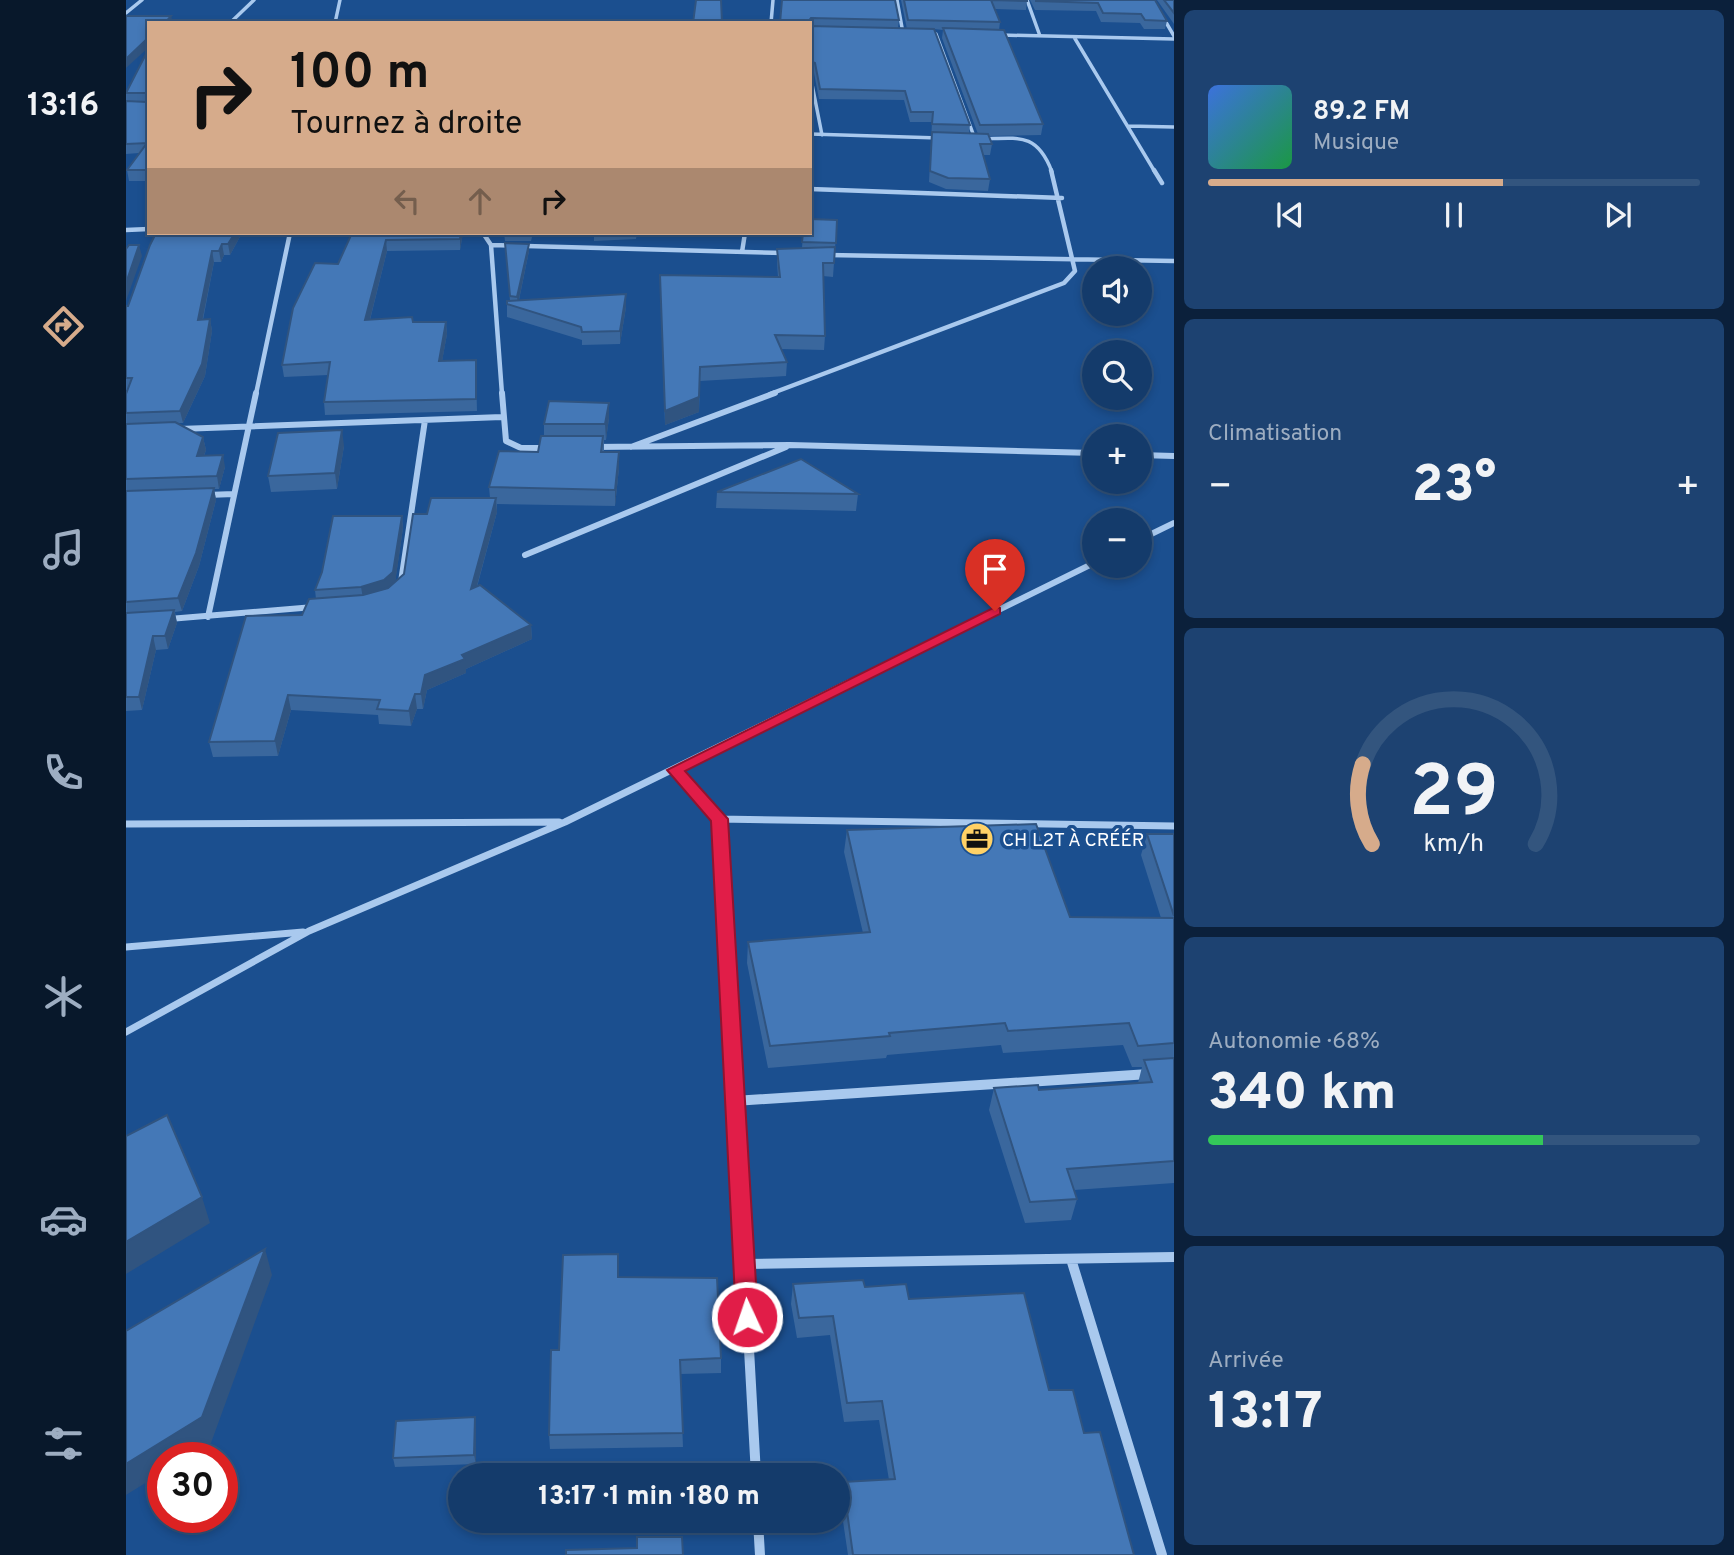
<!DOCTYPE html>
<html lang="fr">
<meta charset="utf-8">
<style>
:root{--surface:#143b6b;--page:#1d4271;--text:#f1f3f6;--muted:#9dadc1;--line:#33557e;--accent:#d6ab8b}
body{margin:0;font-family:Overpass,sans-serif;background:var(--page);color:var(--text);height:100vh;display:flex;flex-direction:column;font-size:26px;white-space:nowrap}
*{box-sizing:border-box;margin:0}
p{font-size:23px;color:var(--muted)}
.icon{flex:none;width:38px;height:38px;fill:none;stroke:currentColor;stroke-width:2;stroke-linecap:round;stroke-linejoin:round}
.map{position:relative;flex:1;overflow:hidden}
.panel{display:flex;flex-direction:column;gap:10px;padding:10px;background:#0b203b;width:560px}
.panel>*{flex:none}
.hud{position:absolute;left:21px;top:21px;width:665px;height:214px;border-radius:0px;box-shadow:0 4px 10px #0003,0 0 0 2px var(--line);background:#d6ab8b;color:#111;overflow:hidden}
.tools{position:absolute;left:956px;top:256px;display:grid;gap:14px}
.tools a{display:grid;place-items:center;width:70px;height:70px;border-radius:50%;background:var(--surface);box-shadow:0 4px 10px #0003,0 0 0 2px var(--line);font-size:35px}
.speed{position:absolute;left:21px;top:1442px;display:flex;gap:14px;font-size:35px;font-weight:700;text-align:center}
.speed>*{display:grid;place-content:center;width:91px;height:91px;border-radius:50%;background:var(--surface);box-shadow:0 4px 10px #0003,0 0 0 2px var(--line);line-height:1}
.speed .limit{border:10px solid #d22;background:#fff;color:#111}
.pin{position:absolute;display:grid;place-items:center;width:60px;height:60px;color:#fff;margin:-72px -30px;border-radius:50% 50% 50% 0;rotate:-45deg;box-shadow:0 0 7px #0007}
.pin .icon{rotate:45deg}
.me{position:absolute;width:77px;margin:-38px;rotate:357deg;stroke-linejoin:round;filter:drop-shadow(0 0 5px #0008)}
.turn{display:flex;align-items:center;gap:24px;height:147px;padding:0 28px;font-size:32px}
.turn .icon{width:91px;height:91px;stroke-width:2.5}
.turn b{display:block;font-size:49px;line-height:60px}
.lanes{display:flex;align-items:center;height:66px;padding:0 28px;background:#0003;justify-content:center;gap:35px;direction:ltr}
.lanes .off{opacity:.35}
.big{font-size:52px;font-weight:800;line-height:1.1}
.panel .card{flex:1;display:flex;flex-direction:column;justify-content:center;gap:10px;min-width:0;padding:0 24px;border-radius:10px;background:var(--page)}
.panel .dial{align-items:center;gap:0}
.dial svg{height:182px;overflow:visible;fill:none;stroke:var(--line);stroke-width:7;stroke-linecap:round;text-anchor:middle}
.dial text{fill:var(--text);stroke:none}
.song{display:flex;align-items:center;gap:21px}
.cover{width:84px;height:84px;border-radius:10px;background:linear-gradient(135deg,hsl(220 70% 55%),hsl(140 70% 35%))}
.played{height:7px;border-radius:4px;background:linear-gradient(90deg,var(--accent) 60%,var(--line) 60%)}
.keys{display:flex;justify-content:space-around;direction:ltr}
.heat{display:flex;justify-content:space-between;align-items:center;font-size:38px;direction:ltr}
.charge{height:10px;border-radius:5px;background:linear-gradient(90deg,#34c759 68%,var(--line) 0)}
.trip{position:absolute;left:322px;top:1463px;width:402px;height:70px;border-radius:35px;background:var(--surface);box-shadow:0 4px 10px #0003,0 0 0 2px var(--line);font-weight:800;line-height:70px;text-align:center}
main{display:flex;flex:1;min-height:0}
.menu{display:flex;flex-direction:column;width:126px;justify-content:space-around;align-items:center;background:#08182b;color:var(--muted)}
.menu .icon{width:49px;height:49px}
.menu .active{color:var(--accent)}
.menu b{font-size:32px;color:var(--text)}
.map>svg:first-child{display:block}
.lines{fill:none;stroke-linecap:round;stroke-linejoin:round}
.minor-far4{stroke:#a9c9ee;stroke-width:3.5}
.minor-far3{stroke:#a9c9ee;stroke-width:4.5}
.minor-far2{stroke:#a9c9ee;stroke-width:6}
.minor-far1{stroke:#a9c9ee;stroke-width:7}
.minor{stroke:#a9c9ee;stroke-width:10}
.wall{fill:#3a679d;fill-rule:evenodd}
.shaded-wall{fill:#305480}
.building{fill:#4478b7;stroke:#305480;stroke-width:2}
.route{fill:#e11d48;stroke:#92132f;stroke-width:2}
.labels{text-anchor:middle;stroke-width:7;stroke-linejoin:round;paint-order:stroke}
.poi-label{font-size:19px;fill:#fff;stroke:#1b4f8f;text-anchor:start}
</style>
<main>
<nav class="menu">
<b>13:16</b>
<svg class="icon active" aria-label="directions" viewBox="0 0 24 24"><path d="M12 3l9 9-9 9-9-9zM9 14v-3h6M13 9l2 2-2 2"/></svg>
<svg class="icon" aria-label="music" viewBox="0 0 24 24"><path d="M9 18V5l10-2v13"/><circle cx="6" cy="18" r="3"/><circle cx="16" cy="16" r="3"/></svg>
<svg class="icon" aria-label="phone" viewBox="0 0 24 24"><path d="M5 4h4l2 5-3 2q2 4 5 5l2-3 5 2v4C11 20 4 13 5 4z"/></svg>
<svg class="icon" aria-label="climate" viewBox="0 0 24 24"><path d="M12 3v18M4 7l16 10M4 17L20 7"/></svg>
<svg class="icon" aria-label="car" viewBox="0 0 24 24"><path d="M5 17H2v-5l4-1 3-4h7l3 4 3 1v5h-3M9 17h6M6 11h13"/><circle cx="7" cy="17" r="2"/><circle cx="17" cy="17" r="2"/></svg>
<svg class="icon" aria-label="filters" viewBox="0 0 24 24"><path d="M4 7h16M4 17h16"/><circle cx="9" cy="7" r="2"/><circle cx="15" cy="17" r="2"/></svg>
</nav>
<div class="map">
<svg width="1048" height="1555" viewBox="0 0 1048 1555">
<rect width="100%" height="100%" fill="#1b4f8f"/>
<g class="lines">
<path class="minor-far4" d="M 771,0 L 777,33
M 901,0 L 914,36
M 1027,0 L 1048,36
M 0,13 L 16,0
M 104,23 L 128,0
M 209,23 L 214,0
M 645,23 L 647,0
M 810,34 L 849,139
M 874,35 L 1048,39
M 948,37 L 1029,172
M 684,74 L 696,135
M 1002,126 L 1048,127
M 684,134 L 813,138
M 856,139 C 892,138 911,132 926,172"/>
<path class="minor-far3" d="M 1028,170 L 1036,183
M 684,189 L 936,198
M 0,230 L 23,229
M 357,233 L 365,245 L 376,394
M 365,245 L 658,253
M 616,252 L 619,233
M 702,255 L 1048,261
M 130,394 L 164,233
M 644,394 L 938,283 L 949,271 L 925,170"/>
<path class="minor-far2" d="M 376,393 L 380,441 L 395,448 L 421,448
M 53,429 L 376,417
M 468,447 L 664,445 L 968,453
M 505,447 L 649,393
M 1013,455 L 1048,456
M 81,495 L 108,494
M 1013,540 L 1048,523
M 399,555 L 660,447
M 275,582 L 299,420
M 82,617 L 130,393
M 43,619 L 188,607
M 720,685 L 968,563"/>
<path class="minor-far1" d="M 549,770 L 593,819 L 607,1063
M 593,819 L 1048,826
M 0,824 L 433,822
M 0,947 L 177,932
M 0,1032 L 183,931 L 439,822 L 723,683"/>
<path class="minor" d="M 607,1061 L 630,1475
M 608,1101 L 1023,1074
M 945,1259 L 1036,1555
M 618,1264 L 1048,1257
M 632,1521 L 634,1555"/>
</g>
<path class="wall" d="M 656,0 L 773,20 L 772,28 L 781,29 L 775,0 L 901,0 L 900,10 L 869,9 L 874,22 L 873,30 L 917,124 L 915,135 L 862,136 L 866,144 L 864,155 L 857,155 L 864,179 L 862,191 L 820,189 L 803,182 L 806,122 L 784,122 L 778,100 L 693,99 L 688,73 L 684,71 L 684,23 ZM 808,29 L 817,30 L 816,38 L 852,134 L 843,133 L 844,125 Z
M 904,0 L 1029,0 L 1041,21 L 1039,29 L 1018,29 L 1014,23 L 975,22 L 970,11 L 909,10 Z
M 1031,0 L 1048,0 L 1048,24 Z
M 23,48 L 23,181 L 3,181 L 1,170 L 13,153 L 0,154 L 0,92 Z
M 711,220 L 707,277 L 697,276 L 699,336 L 698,350 L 655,349 L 661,362 L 660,376 L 574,381 L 573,412 L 539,425 L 534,275 L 652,277 L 651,262 L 651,249 L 676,248 L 677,233 Z
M 30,233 L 145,233 L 116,233 L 104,255 L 98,255 L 95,262 L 88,262 L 77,320 L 84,319 L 86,331 L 79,376 L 57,423 L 51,423 L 77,437 L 80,450 L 78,456 L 99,467 L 93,489 L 88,489 L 90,500 L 73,566 L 56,611 L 49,612 L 51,623 L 42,649 L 30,650 L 16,710 L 0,711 L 0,394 L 1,390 L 0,390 L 0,306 L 2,306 Z
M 226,233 L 337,233 L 334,250 L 261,251 L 244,320 L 287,322 L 320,322 L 321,334 L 316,361 L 350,372 L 351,411 L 199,415 L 198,402 L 202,375 L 158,377 L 156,365 L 212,264 Z
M 378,233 L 407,233 L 405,241 L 379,241 Z
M 468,233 L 511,233 L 510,239 L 468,241 Z
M 379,243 L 403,251 L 393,300 L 500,294 L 500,307 L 494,344 L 456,345 L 456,340 L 381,317 L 381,304 L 384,301 Z
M 483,418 L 480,440 L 478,440 L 478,452 L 493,468 L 489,506 L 371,504 L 371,512 L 351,587 L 405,625 L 406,639 L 340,669 L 340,673 L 301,690 L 297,709 L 291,709 L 285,726 L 253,724 L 252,715 L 165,710 L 152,756 L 87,757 L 83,742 L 176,615 L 190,599 L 189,590 L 276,516 L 277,528 L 269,582 L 278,574 L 301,514 L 364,498 L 363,487 L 412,452 L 418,436 L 418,424 Z
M 218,446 L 211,489 L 145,492 L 142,476 Z
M 591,492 L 732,494 L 730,511 L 590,508 Z
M 721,830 L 944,917 L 1035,918 L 1015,855 L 1021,834 L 1048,834 L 1048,1183 L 948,1190 L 951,1199 L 945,1220 L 899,1223 L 863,1110 L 868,1088 L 913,1090 L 1012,1083 L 1016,1067 L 1006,1067 L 997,1045 L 877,1053 L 875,1045 L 761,1055 L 760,1058 L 642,1068 L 621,963 L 622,942 L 737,933 L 718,852 Z
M 492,1277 L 595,1358 L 595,1373 L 554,1374 L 557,1447 L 424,1449 L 423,1435 L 433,1350 Z
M 667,1284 L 739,1287 L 783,1299 L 923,1390 L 958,1433 L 1008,1555 L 722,1555 L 714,1501 L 717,1482 L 763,1480 L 753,1420 L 718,1422 L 704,1335 L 671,1338 L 665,1304 Z
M 350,1426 L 350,1464 L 269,1467 L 267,1458 Z"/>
<path class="shaded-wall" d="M 45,16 L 47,23 L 39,23 Z
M 23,37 L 23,47 L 0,68 L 0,59 Z
M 109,233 L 116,233 L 104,255 L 102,244 Z
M 335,233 L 337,233 L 334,250 L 334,239 Z
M 260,240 L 261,251 L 241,331 L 239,320 Z
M 96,244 L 98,255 L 95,262 L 93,251 Z
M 403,244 L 403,251 L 392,304 L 391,297 Z
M 13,245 L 16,256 L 0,301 L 0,283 Z
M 86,251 L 88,262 L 74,332 L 72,320 Z
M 500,294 L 500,307 L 494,344 L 494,331 Z
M 84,319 L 86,331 L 79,376 L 57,423 L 54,411 Z
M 320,322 L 321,334 L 314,373 L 313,361 Z
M 573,397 L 573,412 L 539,425 L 539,411 Z
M 483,403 L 483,418 L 480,440 L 479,424 Z
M 216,430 L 218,446 L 211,489 L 209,473 Z
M 77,437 L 80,450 L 73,469 L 71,456 Z
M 493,452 L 493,468 L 489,506 L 489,490 Z
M 97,455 L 99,467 L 93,489 L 91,476 Z
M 88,488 L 90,500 L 73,566 L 56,611 L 52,598 Z
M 370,498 L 371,512 L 346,604 L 345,589 Z
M 276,516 L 277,528 L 269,584 L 259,592 L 237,598 L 235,587 Z
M 48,610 L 51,623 L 42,649 L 39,636 Z
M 405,625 L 406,639 L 340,669 L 340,673 L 301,690 L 297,709 L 295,694 L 299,675 L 336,655 Z
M 27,636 L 30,650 L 16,710 L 13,697 Z
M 289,694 L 291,709 L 285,726 L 283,711 Z
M 162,695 L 165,710 L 152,756 L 149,741 Z
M 76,1197 L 84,1223 L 0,1274 L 0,1242 Z
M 139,1249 L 146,1275 L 85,1443 L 60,1458 L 37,1458 L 37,1472 L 0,1495 L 0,1464 Z
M 349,1417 L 350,1426 L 350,1464 L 348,1455 Z"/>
<path class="building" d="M 570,0 L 595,0 L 596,23 L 567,23 Z
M 656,0 L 769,0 L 773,20 L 685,18 L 681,23 L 654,23 Z
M 778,0 L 901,0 L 901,1 L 865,0 L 874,22 L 782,20 Z
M 910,0 L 1029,0 L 1041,21 L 1019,20 L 1015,14 L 977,13 L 972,3 L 910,1 Z
M 1038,0 L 1048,0 L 1048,13 Z
M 0,16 L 45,16 L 39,23 L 23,23 L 23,37 L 0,59 Z
M 684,26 L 808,29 L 844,125 L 806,124 L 807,112 L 785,112 L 779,91 L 694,89 L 689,63 L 684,61 Z
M 817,28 L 878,30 L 917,124 L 854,125 Z
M 23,48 L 23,95 L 22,93 L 0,93 Z
M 0,101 L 21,102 L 23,101 L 23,170 L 1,170 L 21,143 L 0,144 Z
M 806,132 L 862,134 L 866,144 L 854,144 L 864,179 L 822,178 L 804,171 Z
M 684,219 L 711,220 L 710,243 L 676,242 L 677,233 L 684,233 Z
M 30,233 L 109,233 L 102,244 L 96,244 L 93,251 L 86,251 L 72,320 L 84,319 L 76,364 L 54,411 L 0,413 L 0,394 L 6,378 L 0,378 L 0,306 L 2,306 L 24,245 Z
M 226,233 L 335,233 L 334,239 L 260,240 L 239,320 L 286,317 L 287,322 L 320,322 L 313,361 L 350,360 L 350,399 L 198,402 L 204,362 L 156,365 L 167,308 L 189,263 L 212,264 Z
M 379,243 L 403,244 L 391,297 L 384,296 Z
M 3,245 L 13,245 L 0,283 L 0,249 Z
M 709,247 L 708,263 L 697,263 L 699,336 L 649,335 L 661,362 L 574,367 L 573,397 L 539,411 L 534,275 L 654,277 L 651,249 Z
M 500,294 L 494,331 L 456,332 L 455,327 L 381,304 L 381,301 Z
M 423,401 L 483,403 L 479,424 L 418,424 Z
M 49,422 L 77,437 L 71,456 L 97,455 L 91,476 L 0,479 L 0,424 Z
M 216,430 L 209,473 L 142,476 L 152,433 Z
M 415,436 L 477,436 L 475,452 L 493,452 L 489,490 L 363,487 L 373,451 L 412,452 Z
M 675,459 L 732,494 L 591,492 Z
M 88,488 L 70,553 L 52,598 L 0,602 L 0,491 Z
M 305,498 L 370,498 L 345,589 L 354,585 L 405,625 L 336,655 L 339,659 L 299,675 L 295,694 L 289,694 L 283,711 L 251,709 L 254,700 L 162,695 L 149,741 L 83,742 L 120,616 L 176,615 L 183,599 L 237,595 L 262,588 L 278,574 L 287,514 L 301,514 Z
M 207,516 L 276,516 L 267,572 L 258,580 L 235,587 L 189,590 L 196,572 Z
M 48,610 L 39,636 L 27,636 L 13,697 L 0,697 L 0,613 Z
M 910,824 L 944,917 L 1048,918 L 1048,1043 L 1012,1046 L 1003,1023 L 882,1031 L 879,1023 L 763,1033 L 764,1036 L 644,1046 L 622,942 L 744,932 L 721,830 Z
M 1021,834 L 1048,834 L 1048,916 Z
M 1048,1058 L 1048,1161 L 941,1169 L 951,1199 L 904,1202 L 868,1088 L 912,1085 L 913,1090 L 1026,1082 L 1018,1060 Z
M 41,1115 L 76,1197 L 0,1242 L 0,1136 Z
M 139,1249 L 76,1417 L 0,1464 L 0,1331 Z
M 492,1254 L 492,1277 L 591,1278 L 595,1358 L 554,1360 L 557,1433 L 423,1435 L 425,1350 L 433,1350 L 437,1255 Z
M 737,1280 L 739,1287 L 780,1284 L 783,1299 L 898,1293 L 923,1390 L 947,1390 L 958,1433 L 974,1432 L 1008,1555 L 727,1555 L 717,1482 L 769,1479 L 756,1401 L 721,1403 L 707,1316 L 673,1318 L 667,1284 Z
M 349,1417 L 348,1455 L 267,1458 L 270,1421 Z
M 511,1537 L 556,1537 L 557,1555 L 440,1555 L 440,1550 L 511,1548 Z"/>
<path class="route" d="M 869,607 L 874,608 L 874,614 L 559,771 L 602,819 L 632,1317 L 629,1324 L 621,1327 L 613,1324 L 610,1317 L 585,821 L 541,770 Z"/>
<defs>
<symbol id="office-disc" viewBox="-11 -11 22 22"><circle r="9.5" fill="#ffd166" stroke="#1b4f8f"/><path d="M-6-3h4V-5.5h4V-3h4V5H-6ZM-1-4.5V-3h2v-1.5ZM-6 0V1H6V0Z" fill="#111"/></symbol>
</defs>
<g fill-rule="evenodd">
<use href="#office-disc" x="832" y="820" width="38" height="38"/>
</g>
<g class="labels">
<g class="poi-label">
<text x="876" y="846">CH L2T À CRÉÉR</text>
</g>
</g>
</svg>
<div class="tools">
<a><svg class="icon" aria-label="sound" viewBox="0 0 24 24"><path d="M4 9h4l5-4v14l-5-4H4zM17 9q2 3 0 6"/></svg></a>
<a><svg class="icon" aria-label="search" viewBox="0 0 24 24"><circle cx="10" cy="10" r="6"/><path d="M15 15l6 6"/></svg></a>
<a>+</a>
<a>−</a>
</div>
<div class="speed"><div class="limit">30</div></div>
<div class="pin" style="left:869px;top:611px;background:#d93025"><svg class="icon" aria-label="arrive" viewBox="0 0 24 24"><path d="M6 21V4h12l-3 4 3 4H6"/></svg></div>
<svg class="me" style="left:621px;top:1317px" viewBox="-20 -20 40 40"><circle r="17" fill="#e11d48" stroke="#fff" stroke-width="3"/><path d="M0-11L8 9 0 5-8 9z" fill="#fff"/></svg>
<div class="trip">13:17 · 1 min · 180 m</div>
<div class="hud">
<div class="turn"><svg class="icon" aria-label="right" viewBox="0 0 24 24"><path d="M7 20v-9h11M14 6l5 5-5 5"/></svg><div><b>100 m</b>Tournez à droite</div></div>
<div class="lanes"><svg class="icon off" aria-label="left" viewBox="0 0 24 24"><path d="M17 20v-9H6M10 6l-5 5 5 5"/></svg><svg class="icon off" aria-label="ahead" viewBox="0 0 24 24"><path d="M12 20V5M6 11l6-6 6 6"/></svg><svg class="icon" aria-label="right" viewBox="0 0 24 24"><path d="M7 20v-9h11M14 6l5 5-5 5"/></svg></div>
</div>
</div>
<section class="panel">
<div class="card">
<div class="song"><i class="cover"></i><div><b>89.2 FM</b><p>Musique</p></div></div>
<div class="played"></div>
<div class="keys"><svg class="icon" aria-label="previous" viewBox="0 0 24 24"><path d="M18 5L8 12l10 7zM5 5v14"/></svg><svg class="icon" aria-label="pause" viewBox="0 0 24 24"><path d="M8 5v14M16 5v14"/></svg><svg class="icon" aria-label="next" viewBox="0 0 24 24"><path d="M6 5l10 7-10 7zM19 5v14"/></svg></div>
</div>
<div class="card"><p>Climatisation</p>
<div class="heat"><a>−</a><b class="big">23°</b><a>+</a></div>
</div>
<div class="card dial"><svg viewBox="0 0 100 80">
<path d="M14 69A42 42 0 1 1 86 69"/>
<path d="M14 69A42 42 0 0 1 10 34" stroke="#d6ab8b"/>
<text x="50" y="56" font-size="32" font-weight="700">29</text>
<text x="50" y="72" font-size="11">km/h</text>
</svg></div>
<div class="card"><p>Autonomie · 68%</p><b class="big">340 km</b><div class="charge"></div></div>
<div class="card"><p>Arrivée</p><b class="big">13:17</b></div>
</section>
</main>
